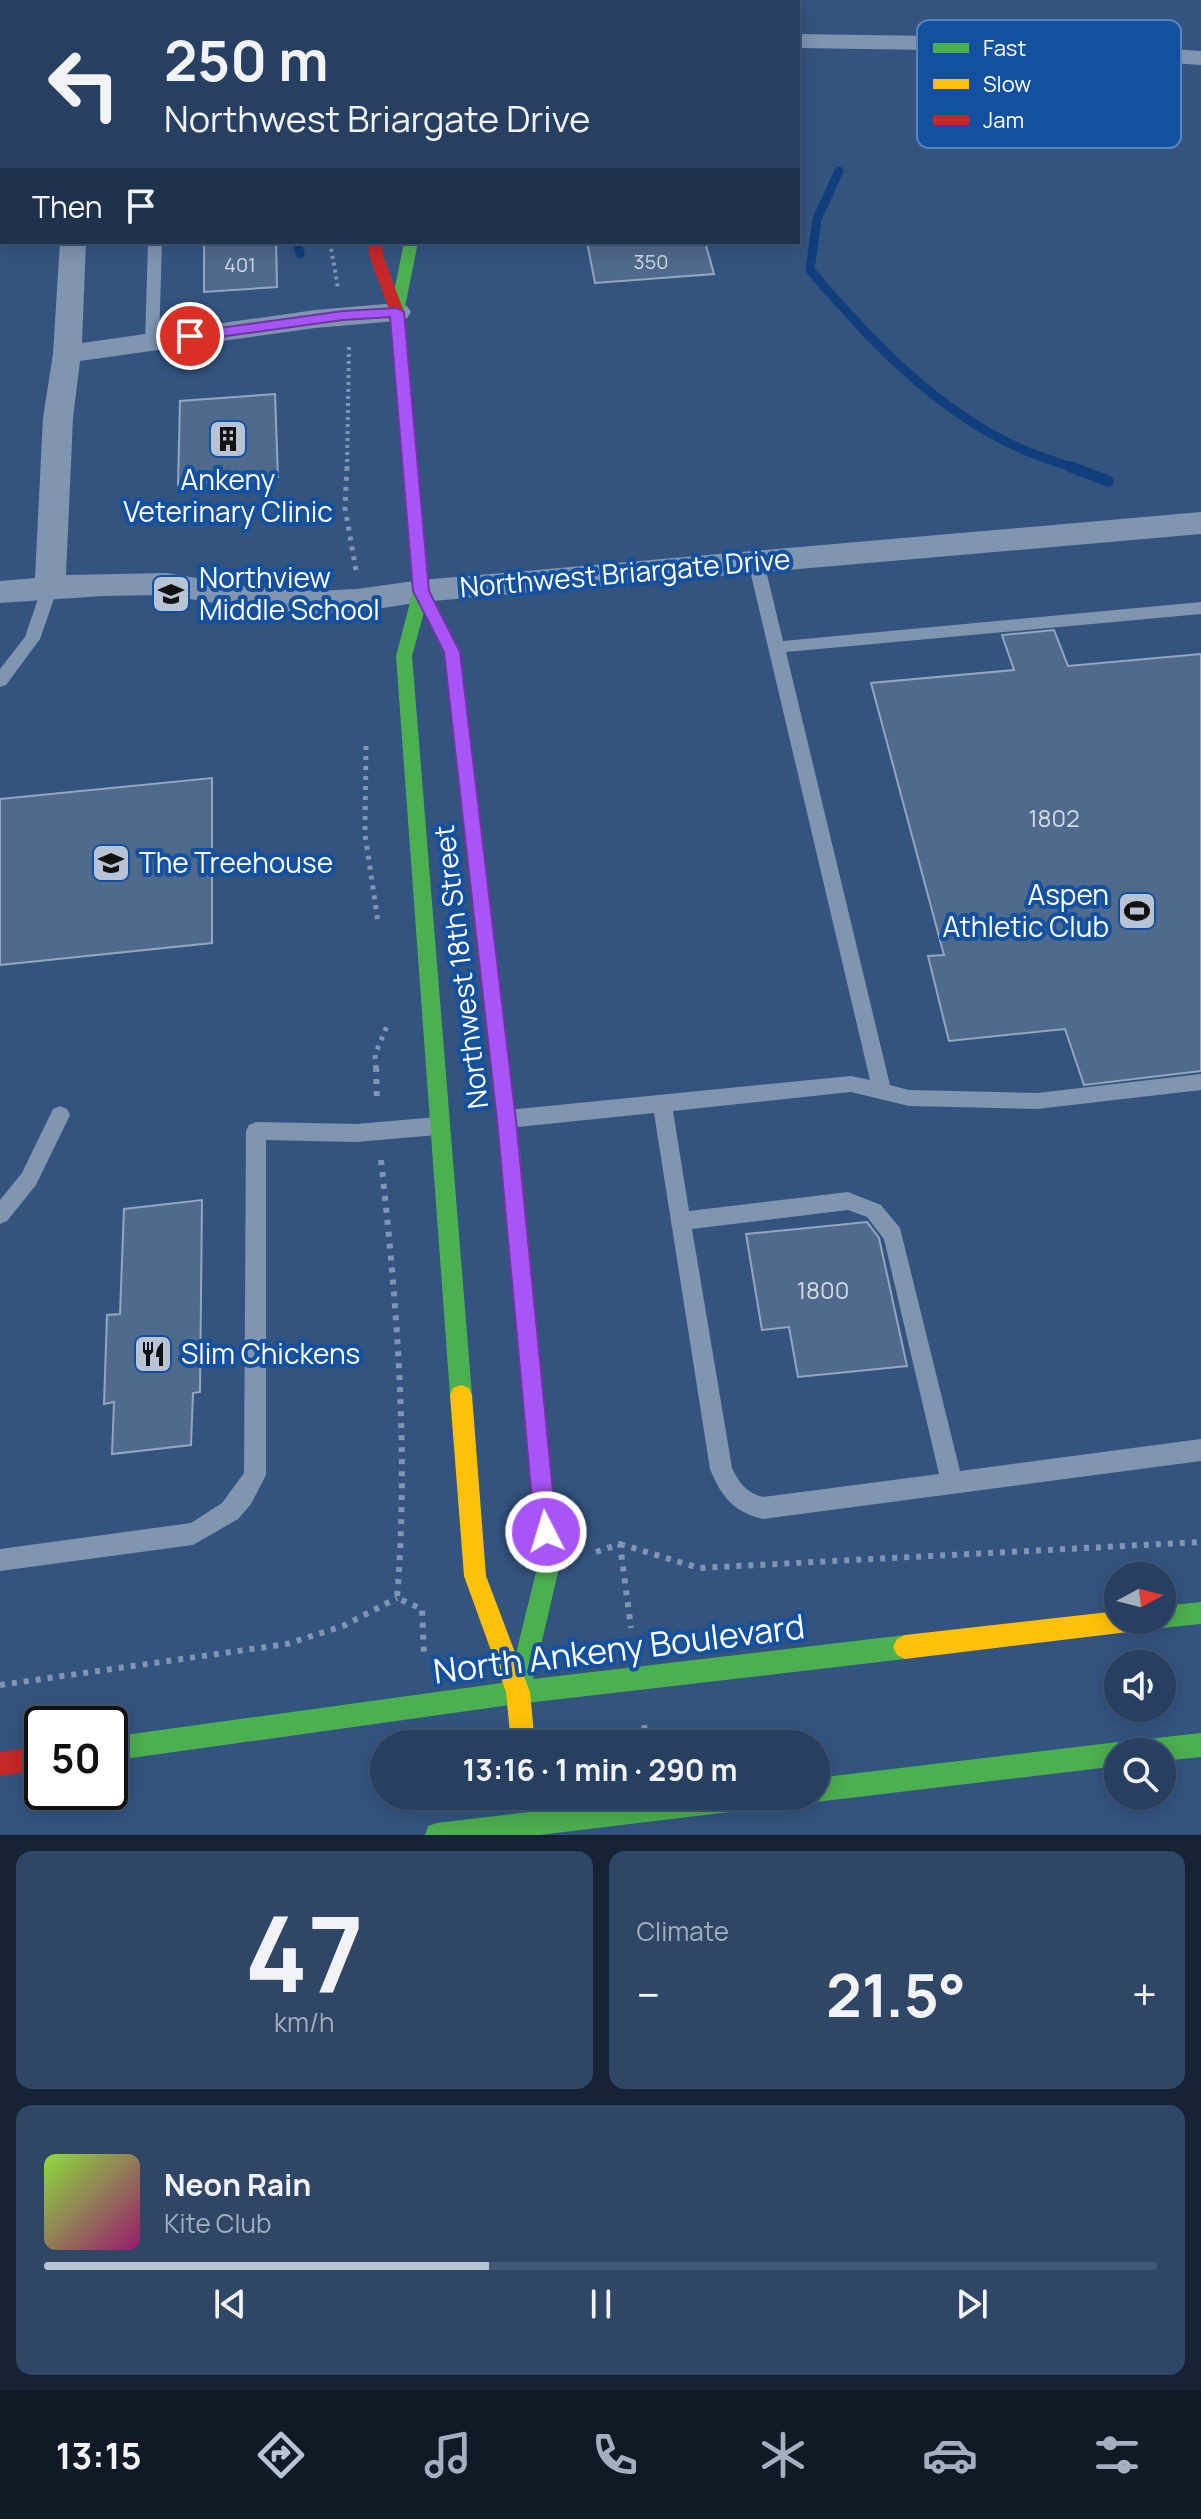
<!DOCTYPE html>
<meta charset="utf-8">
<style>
:root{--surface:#273f60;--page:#2f4666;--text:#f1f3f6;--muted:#a4afbd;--line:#435875;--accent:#b8c3d3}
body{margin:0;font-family:Manrope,sans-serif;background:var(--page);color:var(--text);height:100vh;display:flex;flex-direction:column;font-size:30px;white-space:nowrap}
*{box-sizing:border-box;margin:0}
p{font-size:26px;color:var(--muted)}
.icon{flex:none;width:44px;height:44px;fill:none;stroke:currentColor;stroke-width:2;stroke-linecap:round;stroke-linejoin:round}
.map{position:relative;height:1835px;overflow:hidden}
.details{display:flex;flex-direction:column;gap:16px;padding:16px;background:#152335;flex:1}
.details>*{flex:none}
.guide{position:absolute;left:0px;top:0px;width:800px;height:244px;box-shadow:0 4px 20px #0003,0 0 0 2px var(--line);background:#273f60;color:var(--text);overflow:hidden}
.needle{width:52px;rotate:83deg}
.tools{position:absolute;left:1104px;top:1562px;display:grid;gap:16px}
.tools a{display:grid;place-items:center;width:72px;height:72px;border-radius:50%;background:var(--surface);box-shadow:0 4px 20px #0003,0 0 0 2px var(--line);font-size:40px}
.speed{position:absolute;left:24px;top:1706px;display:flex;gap:16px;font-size:40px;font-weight:700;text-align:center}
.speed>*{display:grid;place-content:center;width:104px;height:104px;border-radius:50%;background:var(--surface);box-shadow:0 4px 20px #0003,0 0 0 2px var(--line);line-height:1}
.speed .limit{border:4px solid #111;border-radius:12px;background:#fff;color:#111}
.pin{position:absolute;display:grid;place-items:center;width:68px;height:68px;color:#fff;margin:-34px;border:4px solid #fff;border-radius:50%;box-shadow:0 2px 8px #0007}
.me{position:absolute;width:88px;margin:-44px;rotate:355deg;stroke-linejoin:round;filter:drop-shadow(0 0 6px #0008)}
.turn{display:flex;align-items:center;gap:28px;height:168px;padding:0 32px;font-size:36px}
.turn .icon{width:104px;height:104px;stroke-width:2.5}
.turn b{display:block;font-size:56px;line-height:68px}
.then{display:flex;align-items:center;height:76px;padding:0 32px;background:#0003;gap:16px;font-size:30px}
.big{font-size:60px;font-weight:700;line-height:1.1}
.details .card{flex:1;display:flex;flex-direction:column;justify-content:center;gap:12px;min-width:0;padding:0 28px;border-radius:16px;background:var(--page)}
.details .dial{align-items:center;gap:0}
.dial b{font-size:104px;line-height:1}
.song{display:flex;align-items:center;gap:24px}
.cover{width:96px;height:96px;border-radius:12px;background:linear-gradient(135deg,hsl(90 70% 55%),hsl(320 70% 35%))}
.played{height:8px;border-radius:4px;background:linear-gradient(90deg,var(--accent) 40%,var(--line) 40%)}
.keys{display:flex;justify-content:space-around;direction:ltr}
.heat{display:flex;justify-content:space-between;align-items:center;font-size:44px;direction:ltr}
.details .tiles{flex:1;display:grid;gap:16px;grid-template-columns:1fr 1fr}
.card:last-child{grid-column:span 2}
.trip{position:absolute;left:370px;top:1730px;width:460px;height:80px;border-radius:40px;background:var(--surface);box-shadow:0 4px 20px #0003,0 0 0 2px var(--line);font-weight:700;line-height:80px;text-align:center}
.menu{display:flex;height:128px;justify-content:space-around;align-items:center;background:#101926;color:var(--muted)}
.menu .icon{width:56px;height:56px}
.menu .current{color:var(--accent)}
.menu b{font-size:36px;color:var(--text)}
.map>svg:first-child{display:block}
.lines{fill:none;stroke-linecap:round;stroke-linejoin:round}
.stream-far1{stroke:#113e7c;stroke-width:9}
.stream{stroke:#113e7c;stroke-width:11}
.building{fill:#4f6a8d;stroke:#94a6be;stroke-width:2}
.path-far2{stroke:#7f95b0;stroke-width:4;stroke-dasharray:3 4;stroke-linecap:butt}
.path-far1{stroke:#7f95b0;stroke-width:5;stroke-dasharray:4 6;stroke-linecap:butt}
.path{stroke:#7f95b0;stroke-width:6;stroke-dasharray:5 7;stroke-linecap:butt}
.lane{fill:#7f95b0;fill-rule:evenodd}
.street{fill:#7f95b0;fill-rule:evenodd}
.fast{fill:#4caf50;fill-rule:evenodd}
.slow{fill:#ffc107;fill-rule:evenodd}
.jam{fill:#c62828;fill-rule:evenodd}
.route{fill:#a855f7;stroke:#6d37a1;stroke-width:2}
.labels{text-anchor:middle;stroke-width:8;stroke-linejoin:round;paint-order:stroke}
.far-number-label{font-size:20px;fill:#d3dae2}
.number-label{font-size:24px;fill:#d3dae2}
.poi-label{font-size:28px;fill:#fff;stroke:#1450a0;text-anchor:start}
.street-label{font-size:28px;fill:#fff;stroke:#1450a0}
.near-street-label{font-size:34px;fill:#fff;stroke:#1450a0}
.key{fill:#1450a0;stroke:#5a84bc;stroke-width:2}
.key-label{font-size:22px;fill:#fff}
</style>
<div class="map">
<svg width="1201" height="1835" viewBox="0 0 1201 1835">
<rect width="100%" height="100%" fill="#345480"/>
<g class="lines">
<path class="stream-far1" d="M 839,171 L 817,219 L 810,270 C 864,333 923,397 997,437 C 1022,451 1050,460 1077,469
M 297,242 L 300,254"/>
<path class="stream" d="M 1071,467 L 1108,481"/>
</g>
<path class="building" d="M 204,242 L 276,242 L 277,287 L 204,292 Z
M 587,242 L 705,242 L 714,274 L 595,283 Z
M 275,394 L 278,477 L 211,487 L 211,482 L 178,485 L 180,401 Z
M 1054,630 L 1068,666 L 1201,654 L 1201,1071 L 1084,1085 L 1065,1029 L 949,1041 L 928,956 L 944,955 L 871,683 L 1014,670 L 1002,635 Z
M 212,778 L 212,943 L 0,965 L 0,799 Z
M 202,1200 L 200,1392 L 193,1393 L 191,1445 L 112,1454 L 114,1402 L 104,1404 L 107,1315 L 120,1314 L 124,1209 Z
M 867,1222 L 879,1238 L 907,1366 L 798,1377 L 789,1327 L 762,1330 L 746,1234 Z"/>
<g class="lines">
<path class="path-far2" d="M 330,242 L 338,288
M 347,469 L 349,345"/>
<path class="path-far1" d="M 347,467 L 345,508 L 356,570
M 366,746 L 365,834 L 378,922
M 376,1069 L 375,1055 L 387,1026"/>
<path class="path" d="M 376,1067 L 377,1102
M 381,1160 C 397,1306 409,1451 397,1598 L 422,1609 L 424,1655
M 620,1544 L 699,1568 L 1201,1542
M 596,1552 L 620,1544 L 631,1628
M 0,1685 L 287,1644 L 343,1626 L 397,1598
M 644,1725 L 647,1744"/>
<path class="lane" d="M 148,242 L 162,242 L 159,343 L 152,347 L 145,343 Z
M 756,557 L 764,562 L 783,641 L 1201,602 L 1201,614 L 786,652 L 890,1085 L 909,1090 L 1037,1093 L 1201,1074 L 1201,1090 L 1037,1109 L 909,1106 L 851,1092 L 673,1111 L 689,1211 L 848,1192 L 881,1205 L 900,1228 L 960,1471 L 1201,1439 L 1201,1461 L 763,1519 C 733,1512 721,1496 710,1469 L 654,1113 L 508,1128 L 501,1125 L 498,1119 L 501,1113 L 508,1110 L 851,1076 L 870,1080 L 748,562 ZM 848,1210 L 867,1217 L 884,1239 L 939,1474 L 763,1497 C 747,1493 739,1483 732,1468 L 692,1229 Z
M 50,581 L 58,587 L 40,639 L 6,685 L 0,687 L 0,669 L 25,637 L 42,587 Z
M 60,1106 L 67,1109 L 70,1115 L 36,1185 L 7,1221 L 0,1224 L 0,1200 L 22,1173 L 53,1109 Z
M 437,1117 L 444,1120 L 447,1126 L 444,1132 L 437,1135 L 356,1142 L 266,1140 L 266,1475 L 251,1504 L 238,1519 L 193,1545 L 0,1571 L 0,1549 L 191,1523 L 222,1503 L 244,1473 L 246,1131 L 249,1125 L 256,1122 L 356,1124 Z"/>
<path class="street" d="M 619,0 L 643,0 L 644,2 L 620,2 Z
M 798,34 L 997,37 L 1201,51 L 1201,65 L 997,51 L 798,48 Z
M 0,157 L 2,157 L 2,173 L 0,173 Z
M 60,242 L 86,242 L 82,343 L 315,310 L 397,303 L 407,306 L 411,312 L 407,318 L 397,321 L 315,328 L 80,361 L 73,418 L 66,575 L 166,573 L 250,587 L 315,591 L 357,589 L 421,580 L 1201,512 L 1201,534 L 421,602 L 357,612 L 315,614 L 250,609 L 166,595 L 103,596 L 0,603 L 0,581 L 35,578 L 43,418 L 53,354 Z"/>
<path class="fast" d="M 365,0 L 377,0 L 377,2 L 365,2 Z
M 404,242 L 418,242 L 404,312 L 429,591 L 460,652 L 521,1160 L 518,1166 L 511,1169 L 504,1166 L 501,1160 L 444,652 L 424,612 L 412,656 L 472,1395 L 469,1402 L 461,1405 L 453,1402 L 450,1395 L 396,656 L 413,591 L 390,312 Z
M 542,1476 L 550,1479 L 553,1487 L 560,1564 L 533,1679 L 905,1635 L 913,1639 L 917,1647 L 913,1655 L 905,1659 L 518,1704 L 110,1761 L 110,1737 L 509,1682 L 538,1564 L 531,1487 L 534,1479 Z
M 1201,1602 L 1201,1624 L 1162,1628 L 1154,1625 L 1152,1620 L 1162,1620 L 1162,1606 Z
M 1201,1733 L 1201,1757 L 1162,1761 L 1162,1752 L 1118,1752 L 1118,1766 L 816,1802 L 806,1796 L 816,1796 L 816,1778 L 1118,1742 L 1128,1750 L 1131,1744 L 1139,1740 Z
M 662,1796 L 775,1796 L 772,1805 L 763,1808 L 539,1835 L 425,1835 L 428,1826 L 437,1823 Z"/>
<path class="slow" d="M 461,1385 L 469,1388 L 472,1395 L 486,1576 L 530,1692 L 535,1744 L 511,1744 L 506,1692 L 464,1576 L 450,1395 L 453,1388 Z
M 1118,1611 L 1118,1620 L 1148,1620 L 1145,1628 L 1137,1631 L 905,1659 L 897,1655 L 893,1647 L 897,1639 L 905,1635 Z"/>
<path class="jam" d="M 368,242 L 382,242 L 383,255 L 404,312 L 402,315 L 397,316 L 390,312 L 369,255 Z
M 511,1151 L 518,1154 L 521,1160 L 553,1487 L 550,1495 L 542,1498 L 534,1495 L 531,1487 L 501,1160 L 504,1154 Z
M 42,1746 L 42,1770 L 0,1776 L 0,1752 Z"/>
</g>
<path class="route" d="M 397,308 L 404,312 L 429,591 L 460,652 L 516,1120 L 557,1532 L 554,1540 L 546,1543 L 538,1540 L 535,1532 L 497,1120 L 444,652 L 413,591 L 390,317 L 343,320 L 190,341 L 183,336 L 190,332 L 343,311 Z"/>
<defs>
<symbol id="building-square" viewBox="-11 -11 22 22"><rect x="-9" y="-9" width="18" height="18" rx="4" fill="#b8c3d3" stroke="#1450a0"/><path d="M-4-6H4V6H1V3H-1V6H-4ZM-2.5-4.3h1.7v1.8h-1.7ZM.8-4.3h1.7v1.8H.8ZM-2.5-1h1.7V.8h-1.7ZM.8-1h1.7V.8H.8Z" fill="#111"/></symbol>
<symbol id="school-square" viewBox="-11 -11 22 22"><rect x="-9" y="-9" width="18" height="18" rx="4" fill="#b8c3d3" stroke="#1450a0"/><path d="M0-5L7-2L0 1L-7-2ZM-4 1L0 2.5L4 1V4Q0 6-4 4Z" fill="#111"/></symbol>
<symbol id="stadium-square" viewBox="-11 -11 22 22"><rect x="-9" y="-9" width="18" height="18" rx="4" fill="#b8c3d3" stroke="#1450a0"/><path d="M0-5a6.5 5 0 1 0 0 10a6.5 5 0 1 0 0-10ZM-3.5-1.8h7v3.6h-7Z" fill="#111"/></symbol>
<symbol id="restaurant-square" viewBox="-11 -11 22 22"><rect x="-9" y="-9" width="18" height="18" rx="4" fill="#b8c3d3" stroke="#1450a0"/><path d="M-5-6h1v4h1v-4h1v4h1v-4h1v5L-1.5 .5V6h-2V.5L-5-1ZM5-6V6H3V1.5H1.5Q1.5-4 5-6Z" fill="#111"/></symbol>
</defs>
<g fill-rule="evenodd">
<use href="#building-square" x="206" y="417" width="44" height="44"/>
<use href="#school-square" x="149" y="572" width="44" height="44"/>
<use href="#school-square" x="89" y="841" width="44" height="44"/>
<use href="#stadium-square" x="1115" y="889" width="44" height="44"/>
<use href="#restaurant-square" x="131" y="1332" width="44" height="44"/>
</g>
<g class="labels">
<g class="far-number-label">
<text x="651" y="269">350</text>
<text x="240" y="272">401</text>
</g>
<g class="number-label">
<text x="1054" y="827">1802</text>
<text x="823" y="1299">1800</text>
</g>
<g class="poi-label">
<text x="228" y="490" text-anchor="middle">Ankeny<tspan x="228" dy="32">Veterinary Clinic</tspan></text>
<text x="199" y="588">Northview<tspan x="199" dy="32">Middle School</tspan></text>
<text x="139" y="873">The Treehouse</text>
<text x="1109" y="905" text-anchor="end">Aspen<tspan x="1109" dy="32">Athletic Club</tspan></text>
<text x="181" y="1364">Slim Chickens</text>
</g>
<g class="street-label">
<text transform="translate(625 573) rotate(-5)" y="10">Northwest Briargate Drive</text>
<text transform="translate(461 967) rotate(-97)" y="10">Northwest 18th Street</text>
</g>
<g class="near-street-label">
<text transform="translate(619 1649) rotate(-7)" y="12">North Ankeny Boulevard</text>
</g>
</g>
<rect x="917" y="20" width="264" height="128" rx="12" class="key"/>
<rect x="933" y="43" width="36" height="10" fill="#4caf50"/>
<rect x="933" y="79" width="36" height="10" fill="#ffc107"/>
<rect x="933" y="115" width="36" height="10" fill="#c62828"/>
<g class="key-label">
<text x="983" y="56">Fast</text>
<text x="983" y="92">Slow</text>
<text x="983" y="128">Jam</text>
</g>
</svg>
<div class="tools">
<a><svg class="needle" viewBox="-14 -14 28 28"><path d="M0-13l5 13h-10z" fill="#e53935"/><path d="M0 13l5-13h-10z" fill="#a4afbd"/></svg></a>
<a><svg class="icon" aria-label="sound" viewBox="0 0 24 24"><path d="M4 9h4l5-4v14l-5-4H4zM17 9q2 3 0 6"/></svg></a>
<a><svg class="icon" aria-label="search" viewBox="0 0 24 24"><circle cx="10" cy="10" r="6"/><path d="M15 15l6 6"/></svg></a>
</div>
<div class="speed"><div class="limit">50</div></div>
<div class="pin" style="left:190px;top:336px;background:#d93025"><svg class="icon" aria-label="arrive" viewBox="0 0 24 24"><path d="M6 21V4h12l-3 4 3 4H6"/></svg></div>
<svg class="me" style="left:546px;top:1532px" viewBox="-20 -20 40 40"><circle r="17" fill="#a855f7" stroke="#fff" stroke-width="3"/><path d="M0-11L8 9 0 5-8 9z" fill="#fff"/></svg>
<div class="trip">13:16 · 1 min · 290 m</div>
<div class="guide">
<div class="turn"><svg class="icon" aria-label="left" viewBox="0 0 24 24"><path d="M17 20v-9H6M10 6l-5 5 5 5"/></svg><div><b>250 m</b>Northwest Briargate Drive</div></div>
<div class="then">Then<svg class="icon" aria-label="arrive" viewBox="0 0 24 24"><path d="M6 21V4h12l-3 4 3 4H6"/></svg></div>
</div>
</div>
<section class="details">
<div class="tiles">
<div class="card dial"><b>47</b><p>km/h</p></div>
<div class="card"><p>Climate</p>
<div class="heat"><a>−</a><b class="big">21.5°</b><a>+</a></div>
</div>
<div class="card">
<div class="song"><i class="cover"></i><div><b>Neon Rain</b><p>Kite Club</p></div></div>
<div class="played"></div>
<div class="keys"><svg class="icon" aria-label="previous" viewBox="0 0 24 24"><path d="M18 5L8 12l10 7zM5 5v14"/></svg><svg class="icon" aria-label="pause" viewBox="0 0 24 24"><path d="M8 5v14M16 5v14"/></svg><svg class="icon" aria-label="next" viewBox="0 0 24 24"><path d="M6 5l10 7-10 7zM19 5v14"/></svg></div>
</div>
</div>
</section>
<nav class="menu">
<b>13:15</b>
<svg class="icon current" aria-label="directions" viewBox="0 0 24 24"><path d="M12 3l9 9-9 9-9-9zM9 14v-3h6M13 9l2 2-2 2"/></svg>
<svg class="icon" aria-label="music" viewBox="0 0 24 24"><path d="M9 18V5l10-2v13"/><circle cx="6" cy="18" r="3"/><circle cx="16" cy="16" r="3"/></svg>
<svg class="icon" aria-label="phone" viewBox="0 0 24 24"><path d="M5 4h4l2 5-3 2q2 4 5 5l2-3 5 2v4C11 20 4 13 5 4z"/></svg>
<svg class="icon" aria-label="climate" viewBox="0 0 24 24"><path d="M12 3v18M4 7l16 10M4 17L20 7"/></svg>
<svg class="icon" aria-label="car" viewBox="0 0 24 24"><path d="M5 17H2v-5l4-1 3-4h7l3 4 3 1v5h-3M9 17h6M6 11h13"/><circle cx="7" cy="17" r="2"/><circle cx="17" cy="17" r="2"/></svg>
<svg class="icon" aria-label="filters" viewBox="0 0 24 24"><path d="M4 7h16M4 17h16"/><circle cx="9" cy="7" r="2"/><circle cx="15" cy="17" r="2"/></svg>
</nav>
